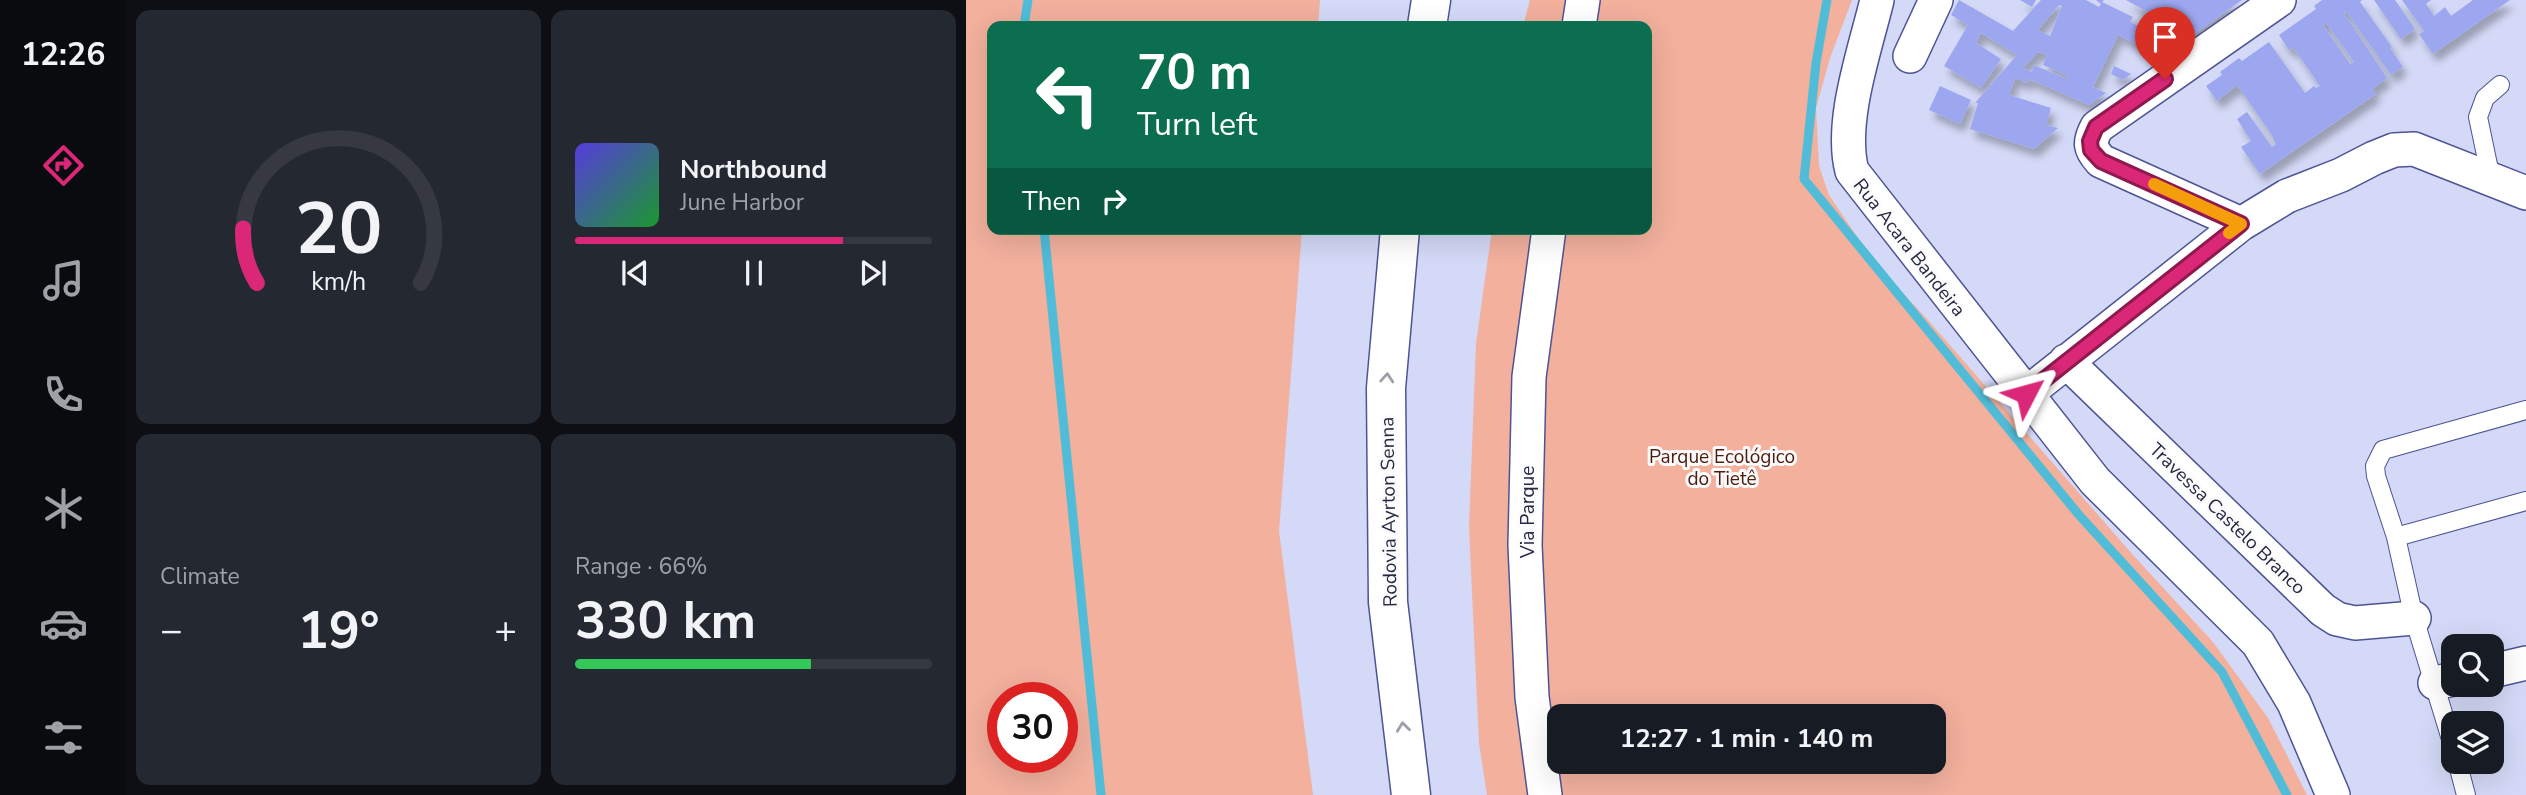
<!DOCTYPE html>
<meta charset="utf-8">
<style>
:root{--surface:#171b24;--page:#242831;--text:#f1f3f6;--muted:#9ea1a6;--line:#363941;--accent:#db2777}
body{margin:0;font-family:"Nunito Sans",sans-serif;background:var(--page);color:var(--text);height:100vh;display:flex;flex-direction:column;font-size:26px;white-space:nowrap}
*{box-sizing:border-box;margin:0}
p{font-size:23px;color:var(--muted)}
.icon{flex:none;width:38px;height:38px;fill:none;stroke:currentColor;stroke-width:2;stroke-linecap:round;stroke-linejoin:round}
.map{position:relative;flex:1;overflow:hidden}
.details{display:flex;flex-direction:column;gap:10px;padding:10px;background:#0d0f14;width:840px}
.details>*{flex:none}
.guide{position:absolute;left:21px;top:21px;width:665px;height:214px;border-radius:14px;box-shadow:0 7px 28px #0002;background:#0b6e4f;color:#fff;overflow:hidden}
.buttons{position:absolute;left:1475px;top:634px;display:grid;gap:14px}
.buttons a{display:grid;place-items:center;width:63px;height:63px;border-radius:14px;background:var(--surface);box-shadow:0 7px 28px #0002;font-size:35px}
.speed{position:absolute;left:21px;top:682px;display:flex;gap:14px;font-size:35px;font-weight:700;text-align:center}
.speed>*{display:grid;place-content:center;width:91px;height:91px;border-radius:50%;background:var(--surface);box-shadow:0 7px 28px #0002;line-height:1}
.speed .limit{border:10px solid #d22;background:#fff;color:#111}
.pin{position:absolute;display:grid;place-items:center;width:60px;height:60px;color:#fff;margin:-72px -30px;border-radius:50% 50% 50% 0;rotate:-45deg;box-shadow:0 0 7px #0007}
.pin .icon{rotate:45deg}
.me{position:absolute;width:77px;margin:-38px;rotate:51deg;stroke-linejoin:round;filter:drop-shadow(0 0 5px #0008)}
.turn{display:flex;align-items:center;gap:24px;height:147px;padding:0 35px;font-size:32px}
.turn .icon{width:91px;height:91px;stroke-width:2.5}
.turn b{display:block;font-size:49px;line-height:60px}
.then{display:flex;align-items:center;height:66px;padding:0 35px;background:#0003;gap:14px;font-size:26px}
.big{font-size:52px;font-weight:700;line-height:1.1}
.details .widget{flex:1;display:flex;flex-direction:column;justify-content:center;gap:10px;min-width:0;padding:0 24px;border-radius:14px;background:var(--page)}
.details .dial{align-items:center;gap:0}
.dial svg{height:182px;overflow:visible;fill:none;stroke:var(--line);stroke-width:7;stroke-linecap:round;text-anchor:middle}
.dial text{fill:var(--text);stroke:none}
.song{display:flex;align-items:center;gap:21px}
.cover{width:84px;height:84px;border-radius:10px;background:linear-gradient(135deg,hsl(250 70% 55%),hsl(130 70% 35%))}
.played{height:7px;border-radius:4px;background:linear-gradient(90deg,var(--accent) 75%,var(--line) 75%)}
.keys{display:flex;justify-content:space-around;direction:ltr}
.heat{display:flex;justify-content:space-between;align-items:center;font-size:38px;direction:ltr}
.charge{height:10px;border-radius:5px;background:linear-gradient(90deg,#34c759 66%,var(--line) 0)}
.details .tiles{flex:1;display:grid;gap:10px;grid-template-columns:repeat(2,1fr)}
.trip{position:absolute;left:581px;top:704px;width:399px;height:70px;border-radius:14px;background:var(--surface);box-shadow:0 7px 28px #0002;font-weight:700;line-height:70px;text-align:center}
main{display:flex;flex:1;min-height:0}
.dock{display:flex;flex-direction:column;width:126px;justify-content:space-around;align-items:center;background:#090b0e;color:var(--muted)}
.dock .icon{width:49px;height:49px}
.dock .active{color:var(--accent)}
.dock b{font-size:32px;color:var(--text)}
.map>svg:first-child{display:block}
.green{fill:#f2b09d;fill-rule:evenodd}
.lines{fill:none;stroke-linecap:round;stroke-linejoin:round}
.stream{stroke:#51bcd7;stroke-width:9}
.building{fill:#9ca7ef;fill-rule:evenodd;filter:url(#shadow)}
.service-casing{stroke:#4d5493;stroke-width:20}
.minor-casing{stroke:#4d5493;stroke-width:36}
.motorway-casing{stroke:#4d5493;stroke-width:41}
.service{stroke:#fff;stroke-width:18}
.minor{stroke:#fff;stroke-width:33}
.motorway{stroke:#fff;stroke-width:38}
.oneway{stroke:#9d9fab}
.route-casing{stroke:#8e194d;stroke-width:18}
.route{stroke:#db2777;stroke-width:12}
.slow{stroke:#f59e0b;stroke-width:12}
.labels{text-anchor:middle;stroke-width:6;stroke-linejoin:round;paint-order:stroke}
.street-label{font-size:19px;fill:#252944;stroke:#fbfbfb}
.park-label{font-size:19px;fill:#4e1b0c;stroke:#fbfbfb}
</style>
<main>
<nav class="dock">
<b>12:26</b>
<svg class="icon active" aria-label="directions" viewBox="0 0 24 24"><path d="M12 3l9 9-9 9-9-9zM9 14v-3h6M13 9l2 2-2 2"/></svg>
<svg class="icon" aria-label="music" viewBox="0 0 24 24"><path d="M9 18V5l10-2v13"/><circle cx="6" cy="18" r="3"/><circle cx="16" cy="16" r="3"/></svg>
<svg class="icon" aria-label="phone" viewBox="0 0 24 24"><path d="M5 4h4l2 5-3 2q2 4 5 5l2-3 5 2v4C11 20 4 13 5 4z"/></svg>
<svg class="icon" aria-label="climate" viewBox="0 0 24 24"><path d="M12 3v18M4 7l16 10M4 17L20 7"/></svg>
<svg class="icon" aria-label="car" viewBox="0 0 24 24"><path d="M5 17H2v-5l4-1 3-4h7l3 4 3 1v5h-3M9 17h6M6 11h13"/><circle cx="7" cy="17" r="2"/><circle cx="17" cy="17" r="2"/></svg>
<svg class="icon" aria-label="filters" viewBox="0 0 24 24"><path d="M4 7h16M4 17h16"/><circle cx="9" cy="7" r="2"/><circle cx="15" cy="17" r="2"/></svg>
</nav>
<section class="details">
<div class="tiles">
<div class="widget dial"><svg viewBox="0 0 100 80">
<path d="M14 69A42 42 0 1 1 86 69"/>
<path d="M14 69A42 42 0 0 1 8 45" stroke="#db2777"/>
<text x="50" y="56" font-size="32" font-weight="700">20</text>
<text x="50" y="72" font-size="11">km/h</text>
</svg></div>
<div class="widget">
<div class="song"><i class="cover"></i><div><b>Northbound</b><p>June Harbor</p></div></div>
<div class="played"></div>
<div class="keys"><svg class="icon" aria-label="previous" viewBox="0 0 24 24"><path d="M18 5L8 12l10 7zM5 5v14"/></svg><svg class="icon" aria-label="pause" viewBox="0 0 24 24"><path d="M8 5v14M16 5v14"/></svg><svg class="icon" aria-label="next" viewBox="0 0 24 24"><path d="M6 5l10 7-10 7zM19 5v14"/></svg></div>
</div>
<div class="widget"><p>Climate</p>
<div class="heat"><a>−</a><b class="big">19°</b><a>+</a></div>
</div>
<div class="widget"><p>Range · 66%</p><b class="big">330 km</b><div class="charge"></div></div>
</div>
</section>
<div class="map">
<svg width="1560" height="795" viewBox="0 0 1560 795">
<defs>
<filter id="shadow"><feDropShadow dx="4.5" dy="8" stdDeviation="3.5" flood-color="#0004"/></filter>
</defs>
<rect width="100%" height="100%" fill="#d3d9f6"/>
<path class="green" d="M 0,0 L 354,0 L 352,26 L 26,26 L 26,229 L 336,229 L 313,531 L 347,795 L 0,795 ZM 37,698 L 96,698 L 96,758 L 37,758 Z
M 564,0 L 886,0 L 864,58 L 850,108 L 853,166 L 863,195 L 908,262 L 961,319 L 1167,555 L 1247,642 L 1302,718 L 1341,795 L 521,795 L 513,743 L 503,527 L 510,344 L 526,229 L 681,229 L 681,26 L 557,26 ZM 593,716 L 968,716 L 968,761 L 593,761 Z"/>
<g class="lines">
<path class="stream" d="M 861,0 L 850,63 L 838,179 L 1113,515 L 1256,672 L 1321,795
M 58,26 L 62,0
M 78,229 L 135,795"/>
</g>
<path class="building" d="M 993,0 L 1047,31 L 1075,0 L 1120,0 L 1133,7 L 1135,4 L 1130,0 L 1138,0 L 1136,2 L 1167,17 L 1164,22 L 1196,38 L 1188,53 L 1152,35 L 1127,87 L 1140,93 L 1123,105 L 1063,79 L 1061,83 L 1049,78 L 1043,95 L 1085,108 L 1080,125 L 1092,128 L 1068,149 L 1004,129 L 1012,103 L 1009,103 L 1051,55 L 1015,33 L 1010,43 L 1035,59 L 1015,88 L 978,66 L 1002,25 L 985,15 ZM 1093,5 L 1096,6 L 1084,36 L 1072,30 ZM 1072,52 L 1081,55 L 1077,65 L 1102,76 L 1101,79 L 1068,65 L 1066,72 L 1057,68 Z
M 1054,0 L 1070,0 L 1066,7 Z
M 1160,0 L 1276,0 L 1225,36 Z
M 1356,0 L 1396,0 L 1394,2 L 1426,47 L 1424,48 L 1437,67 L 1425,75 L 1380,11 L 1378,13 L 1421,78 L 1406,89 L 1410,94 L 1294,174 L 1275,147 L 1285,141 L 1271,119 L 1281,112 L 1306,147 L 1310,144 L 1304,132 L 1271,85 L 1251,101 L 1240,86 L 1256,75 L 1254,72 L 1273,58 L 1276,61 L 1303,42 L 1339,93 L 1348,86 L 1350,88 L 1354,86 L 1327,47 L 1323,50 L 1313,35 L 1350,9 L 1348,6 ZM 1360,23 L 1388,62 L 1384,64 L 1357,25 Z
M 1408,0 L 1429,0 L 1449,29 L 1435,39 Z
M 1436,0 L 1465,0 L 1460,4 L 1468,16 L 1479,7 L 1485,16 L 1507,0 L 1544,0 L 1467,54 L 1453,34 L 1458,31 Z
M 1148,66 L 1165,74 L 1157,80 L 1145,74 Z
M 974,86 L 1005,100 L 994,124 L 963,110 Z"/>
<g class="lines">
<defs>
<path id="service" d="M 1525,179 L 1512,117 L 1519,98 L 1534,85
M 1430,537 L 1560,501
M 1488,749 L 1448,618 L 1430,537 L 1410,476 L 1409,466 L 1417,450 L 1560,410
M 1491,761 L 1500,795"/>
<path id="minor" d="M 911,0 C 899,50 873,122 886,171 L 1129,481 L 1292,643 L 1328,703 L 1367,795
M 613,26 L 617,0
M 944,56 L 970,0
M 1275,224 L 1135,161 C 1123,148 1123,142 1131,127 L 1313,0
M 1100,361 L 1357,610 L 1371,619 L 1389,623 L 1448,618
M 1060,394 L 1275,224 L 1321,196 L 1375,175 L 1408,158 L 1428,150 L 1448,149 L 1560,193
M 1526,671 L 1560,663
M 1469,683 L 1488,679
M 579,795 L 566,697 L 559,545 L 563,377 L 583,229"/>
<path id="motorway" d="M 461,26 L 465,0
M 434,229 L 420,388 L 422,602 L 445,795"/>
</defs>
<use href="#service" class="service-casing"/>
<use href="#minor" class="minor-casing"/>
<use href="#motorway" class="motorway-casing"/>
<use href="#service" class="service"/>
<use href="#minor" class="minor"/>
<use href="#motorway" class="motorway"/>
</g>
<defs><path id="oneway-chevron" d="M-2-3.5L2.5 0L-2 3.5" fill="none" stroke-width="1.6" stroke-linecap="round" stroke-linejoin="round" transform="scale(1.75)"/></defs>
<g class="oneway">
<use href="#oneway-chevron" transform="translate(421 378) rotate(-86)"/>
<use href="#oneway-chevron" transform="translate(437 727) rotate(-97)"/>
</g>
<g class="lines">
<defs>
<path id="route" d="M 1060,394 L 1275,224 L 1135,161 L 1125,150 L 1124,141 L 1130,127 L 1199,79"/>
</defs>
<use href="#route" class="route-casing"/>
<use href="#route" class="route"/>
<path class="slow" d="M 1188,184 L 1275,224 L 1263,233"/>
</g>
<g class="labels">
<g class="street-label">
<text transform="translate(944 247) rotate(52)" y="7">Rua Acara Bandeira</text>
<text transform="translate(422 512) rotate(-91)" y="7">Rodovia Ayrton Senna</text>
<text transform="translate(561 512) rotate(-90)" y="7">Via Parque</text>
<text transform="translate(1262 518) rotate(44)" y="7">Travessa Castelo Branco</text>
</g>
<g class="park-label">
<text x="756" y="463">Parque Ecológico<tspan x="756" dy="22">do Tietê</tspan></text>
</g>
</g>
</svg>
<div class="buttons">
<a><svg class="icon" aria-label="search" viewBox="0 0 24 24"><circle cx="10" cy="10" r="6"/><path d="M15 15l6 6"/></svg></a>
<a><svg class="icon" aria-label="layers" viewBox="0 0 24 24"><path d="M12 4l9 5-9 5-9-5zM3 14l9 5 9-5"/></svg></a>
</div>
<div class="speed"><div class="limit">30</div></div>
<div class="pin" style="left:1199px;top:79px;background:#d93025"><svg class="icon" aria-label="arrive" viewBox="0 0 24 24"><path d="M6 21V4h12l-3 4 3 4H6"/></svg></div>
<svg class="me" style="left:1060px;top:394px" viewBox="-20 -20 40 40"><path d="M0-17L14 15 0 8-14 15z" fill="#db2777" stroke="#fff" stroke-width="4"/></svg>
<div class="trip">12:27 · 1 min · 140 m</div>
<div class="guide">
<div class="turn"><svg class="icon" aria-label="left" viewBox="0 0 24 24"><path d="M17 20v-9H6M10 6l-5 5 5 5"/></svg><div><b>70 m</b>Turn left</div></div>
<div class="then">Then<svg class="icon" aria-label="right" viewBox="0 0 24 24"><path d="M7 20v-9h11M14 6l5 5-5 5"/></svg></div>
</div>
</div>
</main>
